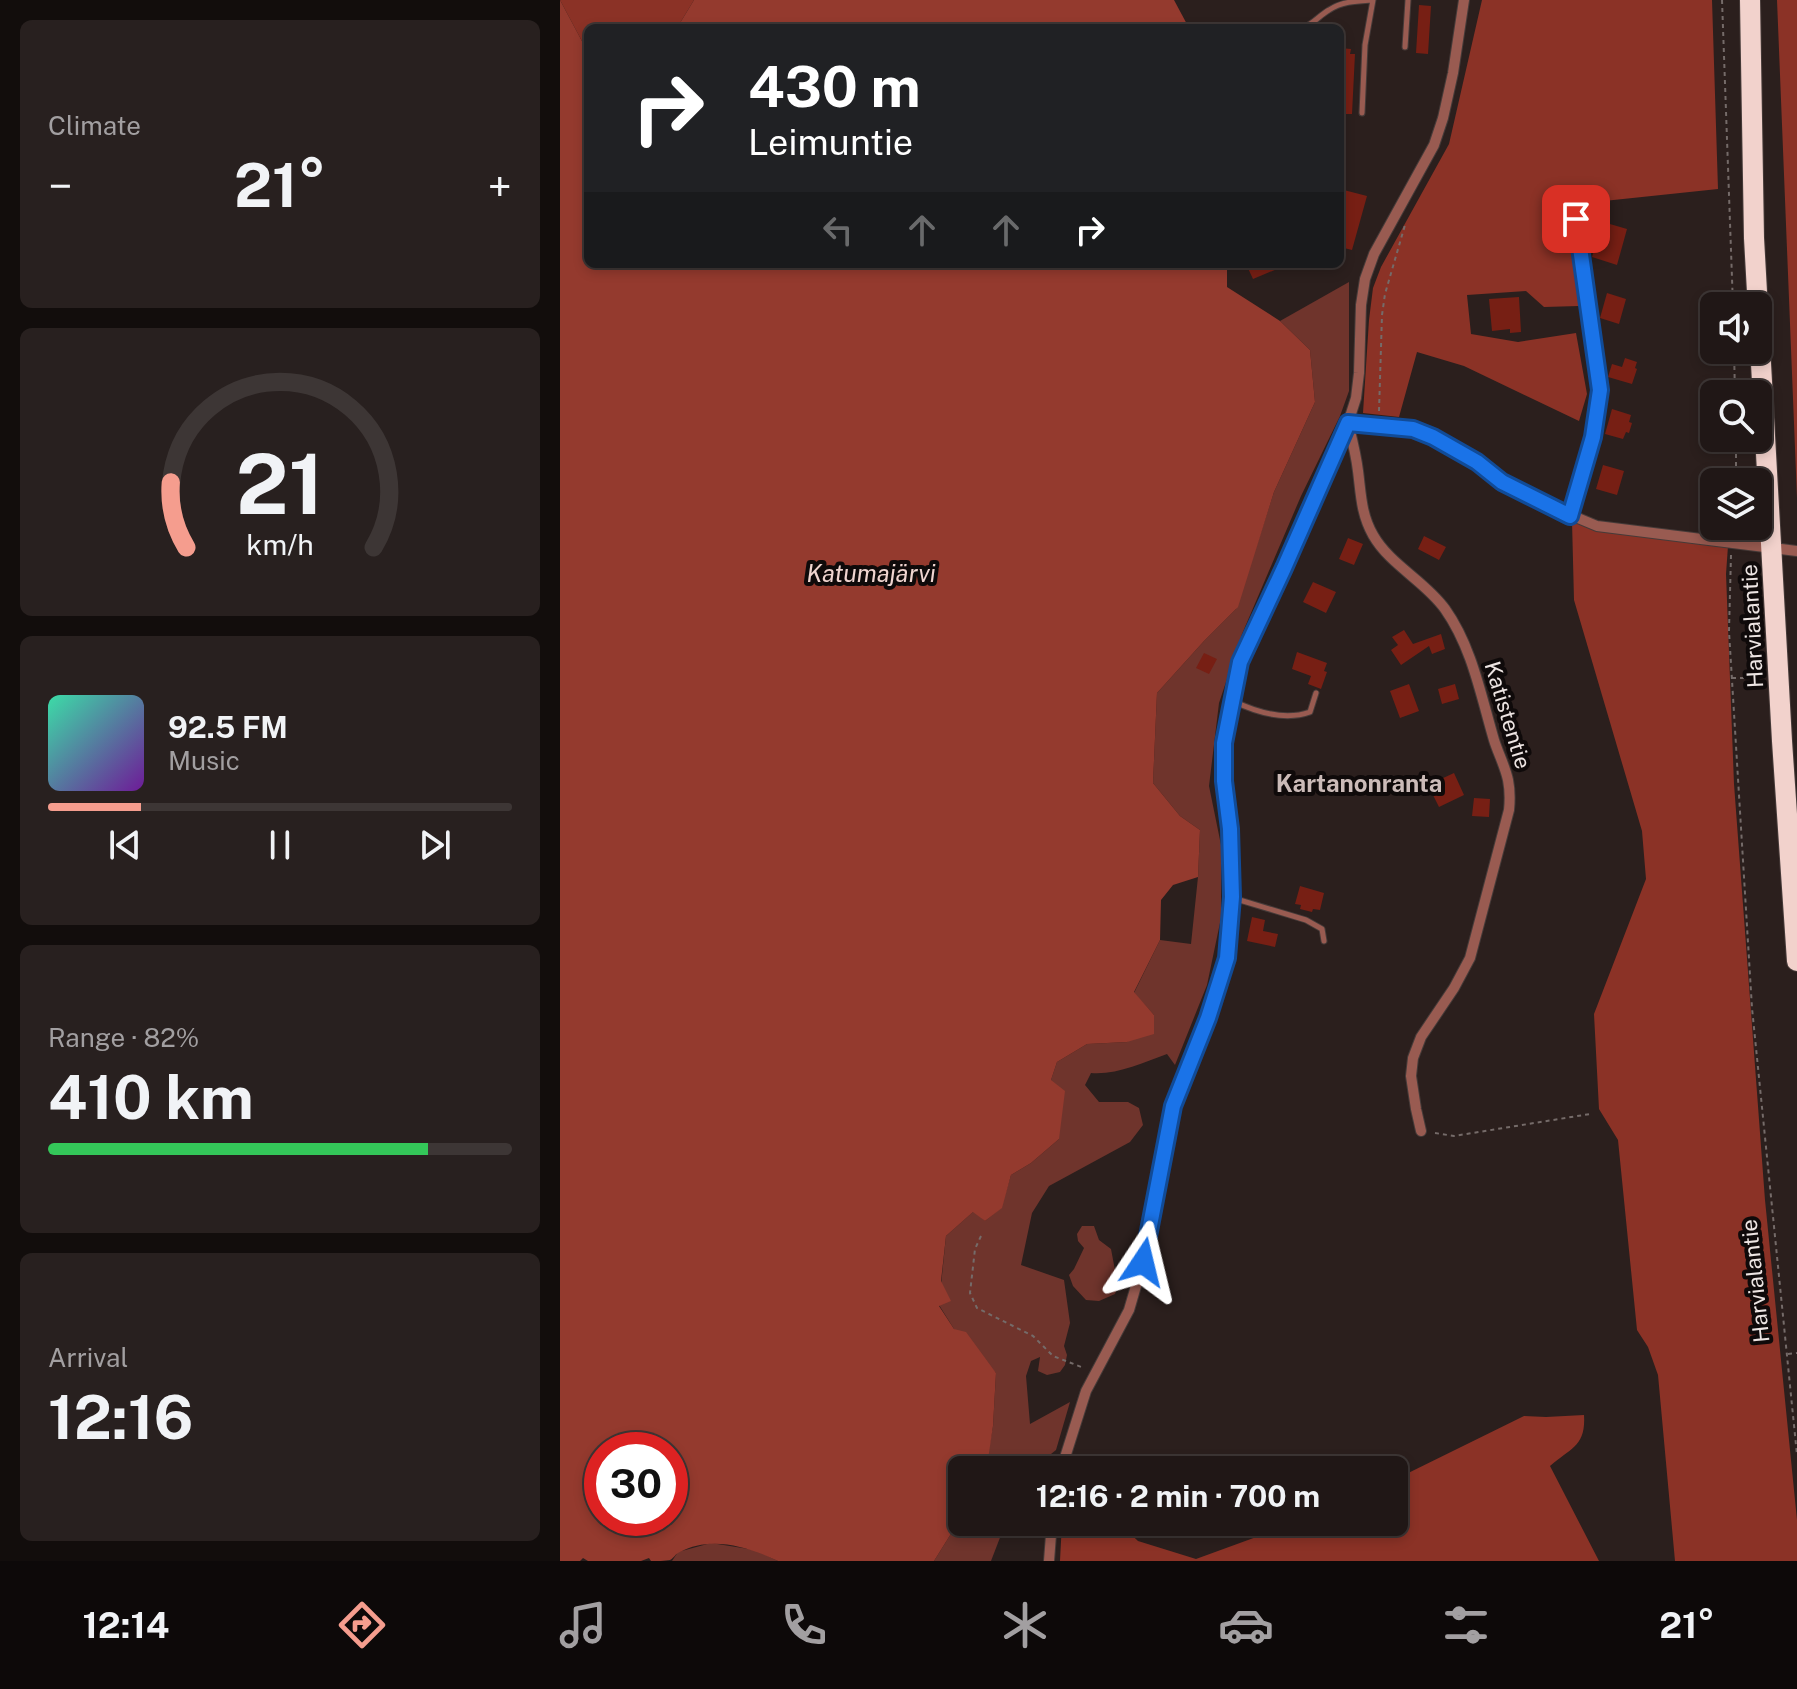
<!DOCTYPE html>
<meta charset="utf-8">
<style>
:root{--surface:#201716;--page:#28201f;--text:#f1f3f6;--muted:#a29fa1;--line:#3d3635;--accent:#f59d8e}
body{margin:0;font-family:"Public Sans",sans-serif;background:var(--page);color:var(--text);height:100vh;display:flex;flex-direction:column;font-size:30px;white-space:nowrap}
*{box-sizing:border-box;margin:0}
p{font-size:26px;color:var(--muted)}
.icon{flex:none;width:44px;height:44px;fill:none;stroke:currentColor;stroke-width:2;stroke-linecap:round;stroke-linejoin:round}
.map{position:relative;flex:1;overflow:hidden}
.sheet{display:flex;flex-direction:column;gap:20px;padding:20px;background:#120d0c;width:560px}
.sheet>*{flex:none}
.hud{position:absolute;left:24px;top:24px;width:760px;height:244px;border-radius:12px;box-shadow:0 4px 12px #0003,0 0 0 2px var(--line);background:#202124;color:#fff;overflow:hidden}
.tools{position:absolute;left:1140px;top:292px;display:grid;gap:16px}
.tools a{display:grid;place-items:center;width:72px;height:72px;border-radius:12px;background:var(--surface);box-shadow:0 4px 12px #0003,0 0 0 2px var(--line);font-size:40px}
.speed{position:absolute;left:24px;top:1432px;display:flex;gap:16px;font-size:40px;font-weight:700;text-align:center}
.speed>*{display:grid;place-content:center;width:104px;height:104px;border-radius:50%;background:var(--surface);box-shadow:0 4px 12px #0003,0 0 0 2px var(--line);line-height:1}
.speed .limit{border:12px solid #d22;background:#fff;color:#111}
.pin{position:absolute;display:grid;place-items:center;width:68px;height:68px;color:#fff;margin:-34px;border-radius:16px;box-shadow:0 4px 12px #0006}
.me{position:absolute;width:88px;margin:-44px;rotate:10deg;stroke-linejoin:round;filter:drop-shadow(0 0 6px #0008)}
.turn{display:flex;align-items:center;gap:28px;height:168px;padding:0 32px;font-size:36px}
.turn .icon{width:104px;height:104px;stroke-width:2.5}
.turn b{display:block;font-size:56px;line-height:68px}
.lanes{display:flex;align-items:center;height:76px;padding:0 32px;background:#0003;justify-content:center;gap:40px;direction:ltr}
.lanes .off{opacity:.35}
.big{font-size:60px;font-weight:700;line-height:1.1}
.sheet .tile{flex:1;display:flex;flex-direction:column;justify-content:center;gap:12px;min-width:0;padding:0 28px;border-radius:12px;background:var(--page)}
.sheet .dial{align-items:center;gap:0}
.dial svg{height:208px;overflow:visible;fill:none;stroke:var(--line);stroke-width:7;stroke-linecap:round;text-anchor:middle}
.dial text{fill:var(--text);stroke:none}
.song{display:flex;align-items:center;gap:24px}
.cover{width:96px;height:96px;border-radius:12px;background:linear-gradient(135deg,hsl(160 70% 55%),hsl(280 70% 35%))}
.played{height:8px;border-radius:4px;background:linear-gradient(90deg,var(--accent) 20%,var(--line) 20%)}
.keys{display:flex;justify-content:space-around;direction:ltr}
.heat{display:flex;justify-content:space-between;align-items:center;font-size:44px;direction:ltr}
.charge{height:12px;border-radius:6px;background:linear-gradient(90deg,#34c759 82%,var(--line) 0)}
.trip{position:absolute;left:388px;top:1456px;width:460px;height:80px;border-radius:12px;background:var(--surface);box-shadow:0 4px 12px #0003,0 0 0 2px var(--line);font-weight:700;line-height:80px;text-align:center}
.dock{display:flex;height:128px;justify-content:space-around;align-items:center;background:#0d0909;color:var(--muted)}
.dock .icon{width:56px;height:56px}
.dock .on{color:var(--accent)}
.dock b{font-size:36px;color:var(--text)}
main{display:flex;flex:1;min-height:0}
.map>svg:first-child{display:block}
.green{fill:#6f342c}
.forest{fill:#8b3226}
.water{fill:#943a2e;fill-rule:evenodd}
.building{fill:#771f14}
.lines{fill:none;stroke-linecap:round;stroke-linejoin:round}
.lane-casing{stroke:#463b39;stroke-width:7}
.street-casing{stroke:#463b39;stroke-width:12}
.highway-casing{stroke:#463b39;stroke-width:22}
.path{stroke:#756b69;stroke-width:2;stroke-dasharray:4 4;stroke-linecap:butt}
.lane{stroke:#995b51;stroke-width:5}
.street{stroke:#995b51;stroke-width:10}
.highway{stroke:#f2d2cc;stroke-width:20}
.route-casing{stroke:#114b97;stroke-width:20}
.route{stroke:#1a73e8;stroke-width:14}
.labels{text-anchor:middle;stroke-width:8;stroke-linejoin:round;paint-order:stroke}
.street-label{font-size:22px;fill:#ede5e3;stroke:#0f0a0a}
.water-label{font-size:24px;font-style:italic;fill:#f0d5d0;stroke:#0f0a0a}
.neighbourhood-label{font-size:24px;font-weight:bold;fill:#cbbbb8;stroke:#0f0a0a}
</style>
<main>
<section class="sheet">
<div class="tile"><p>Climate</p>
<div class="heat"><a>−</a><b class="big">21°</b><a>+</a></div>
</div>
<div class="tile dial"><svg viewBox="0 0 100 80">
<path d="M14 69A42 42 0 1 1 86 69"/>
<path d="M14 69A42 42 0 0 1 8 44" stroke="#f59d8e"/>
<text x="50" y="56" font-size="32" font-weight="700">21</text>
<text x="50" y="72" font-size="11">km/h</text>
</svg></div>
<div class="tile">
<div class="song"><i class="cover"></i><div><b>92.5 FM</b><p>Music</p></div></div>
<div class="played"></div>
<div class="keys"><svg class="icon" aria-label="previous" viewBox="0 0 24 24"><path d="M18 5L8 12l10 7zM5 5v14"/></svg><svg class="icon" aria-label="pause" viewBox="0 0 24 24"><path d="M8 5v14M16 5v14"/></svg><svg class="icon" aria-label="next" viewBox="0 0 24 24"><path d="M6 5l10 7-10 7zM19 5v14"/></svg></div>
</div>
<div class="tile"><p>Range · 82%</p><b class="big">410 km</b><div class="charge"></div></div>
<div class="tile"><p>Arrival</p><b class="big">12:16</b></div>
</section>
<div class="map">
<svg width="1237" height="1561" viewBox="0 0 1237 1561">
<rect width="100%" height="100%" fill="#2b1f1d"/>
<path class="green" d="M 789,282 L 789,391 L 780,416 L 741,496 L 682,634 L 659,703 L 649,786 L 661,845 L 661,918 L 647,985 L 615,1065 L 607,1054 C 582,1063 557,1075 531,1073 L 525,1085 L 539,1102 L 568,1102 L 579,1108 L 583,1125 L 570,1142 L 489,1186 L 472,1213 L 461,1265 L 504,1280 L 510,1323 L 504,1346 L 507,1355 L 505,1365 L 500,1372 L 487,1375 L 478,1371 L 480,1357 L 471,1361 L 466,1376 L 470,1424 L 510,1402 L 496,1450 L 471,1470 L 425,1470 L 433,1426 L 436,1373 L 394,1329 L 379,1305 L 386,1236 L 414,1211 L 425,1221 L 441,1208 L 451,1175 L 471,1163 L 499,1139 L 491,1080 L 497,1062 L 527,1044 L 567,1042 L 594,1015 L 574,993 L 600,940 L 631,944 L 638,877 L 640,830 L 620,816 L 593,783 L 597,693 L 644,641 L 676,609 L 714,492 L 755,402 L 750,350 L 720,321 Z
M 522,1226 L 534,1226 L 539,1240 L 551,1249 L 558,1286 L 555,1294 L 539,1301 L 526,1300 L 513,1286 L 509,1275 L 514,1269 L 524,1248 L 518,1241 L 517,1234 Z
M 402,1516 L 402,1522 L 446,1522 L 431,1561 L 374,1561 Z
M 151,1543 L 195,1550 L 218,1561 L 112,1561 L 118,1552 Z"/>
<path class="forest" d="M 0,0 L 134,0 L 117,28 L 28,28 L 28,50 L 24,45 Z
M 922,0 L 1152,0 L 1158,189 L 1006,205 L 1019,306 L 984,307 L 966,291 L 907,295 L 911,334 L 958,342 L 1016,333 L 1027,394 L 1019,421 L 904,366 L 857,352 L 839,417 L 803,413 L 809,320 L 813,288 L 821,267 L 889,144 Z
M 1217,0 L 1237,0 L 1237,498 Z
M 1012,521 L 1168,546 L 1166,574 L 1174,784 L 1205,1200 L 1237,1520 L 1237,1561 L 1115,1561 L 1098,1375 L 1088,1347 L 1077,1330 L 1058,1140 L 1039,1109 L 1034,1014 L 1086,879 L 1082,831 L 1014,600 Z
M 1024,1415 C 1026,1446 1011,1448 990,1466 L 1039,1561 L 500,1561 L 502,1522 L 558,1522 L 578,1541 L 636,1559 L 737,1522 L 834,1522 L 834,1480 L 964,1416 L 986,1417 Z"/>
<path class="water" d="M 0,0 L 24,45 L 28,50 L 28,264 L 667,264 L 667,287 L 720,321 L 750,350 L 755,402 L 714,492 L 678,607 L 644,641 L 597,693 L 593,783 L 620,816 L 640,830 L 638,877 L 613,885 L 601,900 L 600,940 L 574,992 L 594,1015 L 594,1034 L 567,1042 L 527,1044 L 497,1062 L 491,1080 L 505,1091 L 499,1139 L 471,1163 L 451,1175 L 442,1208 L 425,1221 L 413,1212 L 386,1236 L 381,1281 L 391,1301 L 379,1306 L 394,1329 L 406,1332 L 436,1373 L 433,1426 L 427,1466 L 425,1470 L 402,1470 L 402,1516 L 374,1561 L 218,1561 C 189,1547 151,1535 120,1552 C 115,1554 115,1557 110,1560 C 105,1561 97,1561 91,1561 L 89,1558 L 81,1561 L 28,1561 L 23,1558 L 20,1561 L 0,1561 ZM 42,1450 L 110,1450 L 110,1518 L 42,1518 Z
M 134,0 L 614,0 L 629,28 L 117,28 Z"/>
<path class="building" d="M 859,5 L 871,6 L 868,54 L 856,53 Z
M 780,48 L 791,49 L 790,54 L 795,54 L 792,114 L 780,114 Z
M 780,189 L 807,196 L 792,250 L 780,247 Z
M 1043,222 L 1067,229 L 1057,265 L 1032,257 Z
M 686,264 L 729,264 L 693,279 Z
M 1047,293 L 1066,299 L 1059,324 L 1040,318 Z
M 959,297 L 961,332 L 950,333 L 950,329 L 932,331 L 929,299 Z
M 1065,358 L 1077,362 L 1075,368 L 1077,369 L 1072,384 L 1048,377 L 1052,364 L 1062,367 Z
M 1052,409 L 1071,415 L 1069,422 L 1072,423 L 1069,433 L 1066,432 L 1063,439 L 1045,434 Z
M 1043,465 L 1064,471 L 1057,495 L 1036,489 Z
M 864,536 L 886,547 L 879,560 L 858,549 Z
M 788,538 L 803,544 L 794,565 L 779,559 Z
M 753,582 L 776,592 L 766,613 L 743,602 Z
M 844,630 L 853,644 L 881,634 L 885,649 L 872,654 L 869,646 L 841,665 L 831,650 L 838,645 L 832,637 Z
M 737,652 L 767,663 L 764,671 L 767,672 L 761,689 L 748,684 L 751,676 L 732,669 Z
M 644,653 L 657,659 L 649,674 L 636,668 Z
M 849,684 L 859,711 L 840,718 L 830,691 Z
M 895,684 L 899,699 L 882,704 L 878,689 Z
M 894,773 L 904,795 L 879,807 L 868,785 Z
M 914,798 L 930,799 L 929,817 L 912,816 Z
M 740,886 L 764,893 L 760,910 L 753,909 L 752,912 L 740,909 L 741,905 L 735,904 Z
M 692,917 L 705,920 L 703,931 L 718,934 L 715,947 L 687,941 Z"/>
<g class="lines">
<defs>
<path id="lane" d="M 743,28 C 753,24 760,15 769,10 C 783,1 798,1 813,0
M 845,47 L 848,0
M 802,113 L 805,45 L 813,0
M 673,701 C 696,712 725,721 750,712 L 756,693
M 673,898 L 746,920 L 762,929 L 764,941"/>
<path id="street" d="M 1010,516 L 1033,437 L 1040,390 L 1016,219
M 861,1131 L 856,1109 L 851,1076 L 853,1058 L 861,1037 L 894,988 L 910,958 L 949,810 C 950,800 950,790 948,780 C 945,766 938,753 934,740 C 921,696 912,647 885,609 C 865,581 830,565 813,535 C 801,514 801,494 798,471 C 796,454 792,439 788,423 L 831,425 L 853,429 L 892,448 L 917,462 L 942,482 L 982,503 L 1037,526 L 1237,551
M 501,1470 L 526,1391 L 569,1310 L 583,1262 L 613,1106 L 648,1018 L 667,958 L 672,897 L 670,829 L 664,781 L 664,743 L 680,662 L 724,568 L 788,423 L 796,398 L 799,373 L 801,305 L 805,279 L 814,254 L 874,145 L 883,118 L 893,73 L 904,0
M 489,1561 L 492,1522"/>
<path id="highway" d="M 1190,0 L 1194,238 L 1222,741 L 1237,961"/>
</defs>
<use href="#lane" class="lane-casing"/>
<use href="#street" class="street-casing"/>
<use href="#highway" class="highway-casing"/>
<path class="path" d="M 1162,0 L 1173,306
M 1174,350 L 1175,394
M 819,411 L 822,315 L 825,294 L 845,225
M 1176,438 L 1176,482
M 1171,555 L 1169,631 L 1192,1008 L 1237,1455
M 1172,678 L 1201,678
M 875,1133 L 894,1136 L 1030,1114
M 421,1236 L 415,1249 L 410,1293 L 417,1308 L 473,1336 L 493,1356 L 524,1368
M 1228,1354 L 1237,1353"/>
<use href="#lane" class="lane"/>
<use href="#street" class="street"/>
<use href="#highway" class="highway"/>
</g>
<g class="lines">
<defs>
<path id="route" d="M 583,1262 L 613,1106 L 648,1018 L 667,958 L 672,897 L 670,829 L 664,781 L 664,743 L 680,662 L 724,568 L 788,423 L 853,429 L 873,437 L 917,462 L 942,482 L 1010,516 L 1033,437 L 1040,390 L 1016,219"/>
</defs>
<use href="#route" class="route-casing"/>
<use href="#route" class="route"/>
</g>
<g class="labels">
<g class="street-label">
<text transform="translate(1192 626) rotate(-93)" y="8">Harvialantie</text>
<text transform="translate(948 715) rotate(73)" y="8">Katistentie</text>
<text transform="translate(1195 1281) rotate(-96)" y="8">Harvialantie</text>
</g>
<g class="water-label">
<text x="311" y="582">Katumajärvi</text>
</g>
<g class="neighbourhood-label">
<text x="799" y="792">Kartanonranta</text>
</g>
</g>
</svg>
<div class="tools">
<a><svg class="icon" aria-label="sound" viewBox="0 0 24 24"><path d="M4 9h4l5-4v14l-5-4H4zM17 9q2 3 0 6"/></svg></a>
<a><svg class="icon" aria-label="search" viewBox="0 0 24 24"><circle cx="10" cy="10" r="6"/><path d="M15 15l6 6"/></svg></a>
<a><svg class="icon" aria-label="layers" viewBox="0 0 24 24"><path d="M12 4l9 5-9 5-9-5zM3 14l9 5 9-5"/></svg></a>
</div>
<div class="speed"><div class="limit">30</div></div>
<div class="pin" style="left:1016px;top:219px;background:#d93025"><svg class="icon" aria-label="arrive" viewBox="0 0 24 24"><path d="M6 21V4h12l-3 4 3 4H6"/></svg></div>
<svg class="me" style="left:583px;top:1262px" viewBox="-20 -20 40 40"><path d="M0-17L14 15 0 8-14 15z" fill="#1a73e8" stroke="#fff" stroke-width="4"/></svg>
<div class="trip">12:16 · 2 min · 700 m</div>
<div class="hud">
<div class="turn"><svg class="icon" aria-label="right" viewBox="0 0 24 24"><path d="M7 20v-9h11M14 6l5 5-5 5"/></svg><div><b>430 m</b>Leimuntie</div></div>
<div class="lanes"><svg class="icon off" aria-label="left" viewBox="0 0 24 24"><path d="M17 20v-9H6M10 6l-5 5 5 5"/></svg><svg class="icon off" aria-label="ahead" viewBox="0 0 24 24"><path d="M12 20V5M6 11l6-6 6 6"/></svg><svg class="icon off" aria-label="ahead" viewBox="0 0 24 24"><path d="M12 20V5M6 11l6-6 6 6"/></svg><svg class="icon" aria-label="right" viewBox="0 0 24 24"><path d="M7 20v-9h11M14 6l5 5-5 5"/></svg></div>
</div>
</div>
</main>
<nav class="dock">
<b>12:14</b>
<svg class="icon on" aria-label="directions" viewBox="0 0 24 24"><path d="M12 3l9 9-9 9-9-9zM9 14v-3h6M13 9l2 2-2 2"/></svg>
<svg class="icon" aria-label="music" viewBox="0 0 24 24"><path d="M9 18V5l10-2v13"/><circle cx="6" cy="18" r="3"/><circle cx="16" cy="16" r="3"/></svg>
<svg class="icon" aria-label="phone" viewBox="0 0 24 24"><path d="M5 4h4l2 5-3 2q2 4 5 5l2-3 5 2v4C11 20 4 13 5 4z"/></svg>
<svg class="icon" aria-label="climate" viewBox="0 0 24 24"><path d="M12 3v18M4 7l16 10M4 17L20 7"/></svg>
<svg class="icon" aria-label="car" viewBox="0 0 24 24"><path d="M5 17H2v-5l4-1 3-4h7l3 4 3 1v5h-3M9 17h6M6 11h13"/><circle cx="7" cy="17" r="2"/><circle cx="17" cy="17" r="2"/></svg>
<svg class="icon" aria-label="filters" viewBox="0 0 24 24"><path d="M4 7h16M4 17h16"/><circle cx="9" cy="7" r="2"/><circle cx="15" cy="17" r="2"/></svg>
<b>21°</b>
</nav>
